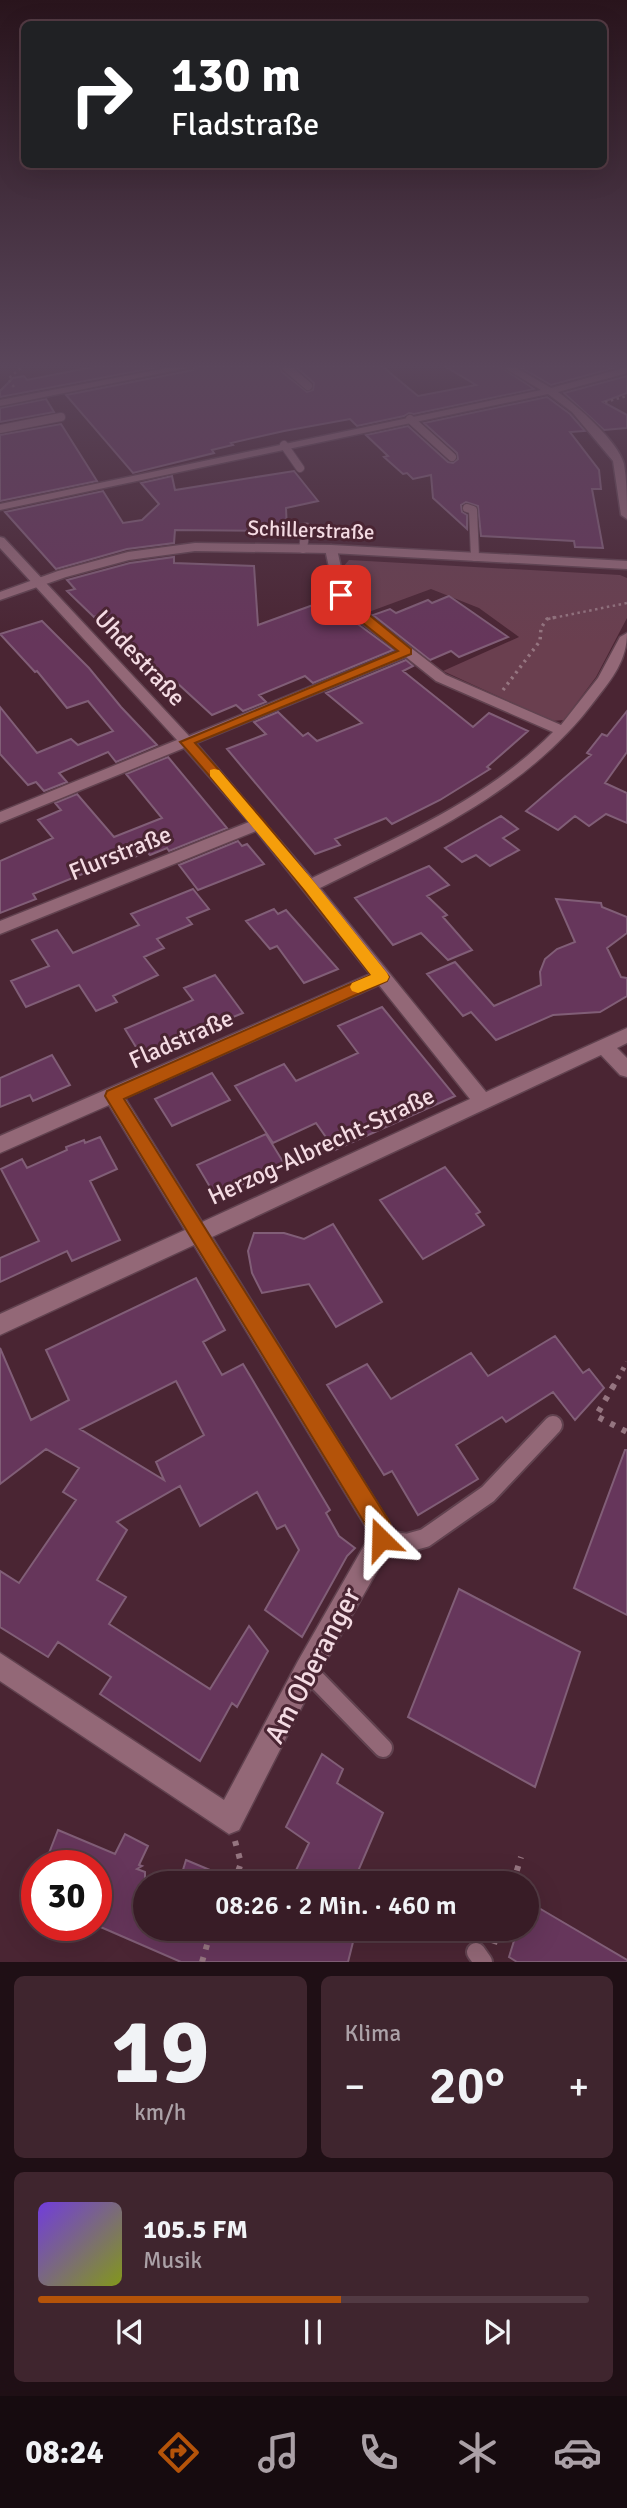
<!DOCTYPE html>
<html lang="de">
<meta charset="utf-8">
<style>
:root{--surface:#381c26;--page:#3f252e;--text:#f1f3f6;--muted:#aba1a7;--line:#523a43;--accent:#b45309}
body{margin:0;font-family:Signika,sans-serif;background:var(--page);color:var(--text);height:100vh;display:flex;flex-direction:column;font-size:26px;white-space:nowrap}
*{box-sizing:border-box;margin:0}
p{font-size:23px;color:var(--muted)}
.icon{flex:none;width:38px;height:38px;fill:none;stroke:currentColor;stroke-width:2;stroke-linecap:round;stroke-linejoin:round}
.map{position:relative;height:1962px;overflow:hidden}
.drawer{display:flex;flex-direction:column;gap:14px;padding:14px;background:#1f0f15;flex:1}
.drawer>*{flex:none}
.hud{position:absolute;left:21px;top:21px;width:586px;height:147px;border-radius:10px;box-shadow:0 7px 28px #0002,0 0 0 2px var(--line);background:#202124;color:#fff;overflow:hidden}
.speed{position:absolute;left:21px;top:1850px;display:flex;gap:14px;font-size:35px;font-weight:700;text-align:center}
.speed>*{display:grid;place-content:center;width:91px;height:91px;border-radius:50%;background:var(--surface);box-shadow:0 7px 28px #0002,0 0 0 2px var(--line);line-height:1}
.speed .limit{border:10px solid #d22;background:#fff;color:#111}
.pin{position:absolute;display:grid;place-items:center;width:60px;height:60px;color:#fff;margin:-30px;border-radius:14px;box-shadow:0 4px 10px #0006}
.me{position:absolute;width:77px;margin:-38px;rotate:338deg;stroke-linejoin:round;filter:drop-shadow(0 0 5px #0008)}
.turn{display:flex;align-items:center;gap:24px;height:147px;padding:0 35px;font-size:32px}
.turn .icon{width:91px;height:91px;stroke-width:2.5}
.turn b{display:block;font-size:49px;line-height:60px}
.big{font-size:52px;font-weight:600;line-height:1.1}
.drawer .widget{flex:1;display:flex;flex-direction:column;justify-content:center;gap:10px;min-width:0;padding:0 24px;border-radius:10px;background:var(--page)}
.drawer .dial{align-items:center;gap:0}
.dial b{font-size:91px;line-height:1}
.song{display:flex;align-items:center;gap:21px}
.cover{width:84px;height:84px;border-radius:10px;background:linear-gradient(135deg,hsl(260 70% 55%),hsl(70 70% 35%))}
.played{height:7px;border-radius:4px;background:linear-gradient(90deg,var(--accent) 55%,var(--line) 55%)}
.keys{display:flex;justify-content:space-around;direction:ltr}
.heat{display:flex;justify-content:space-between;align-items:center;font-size:38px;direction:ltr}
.drawer .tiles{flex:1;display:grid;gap:14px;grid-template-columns:1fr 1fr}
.widget:last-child{grid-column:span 2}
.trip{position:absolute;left:133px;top:1871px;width:406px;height:70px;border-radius:35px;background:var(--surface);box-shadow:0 7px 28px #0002,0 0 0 2px var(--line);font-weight:600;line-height:70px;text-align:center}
.menu{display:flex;height:112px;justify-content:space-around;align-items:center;background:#160b0f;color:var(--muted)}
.menu .icon{width:49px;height:49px}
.menu .selected{color:var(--accent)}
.menu b{font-size:32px;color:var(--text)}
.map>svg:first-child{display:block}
.green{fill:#6a3f4f}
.building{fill:#66365b;stroke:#815e77;stroke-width:2;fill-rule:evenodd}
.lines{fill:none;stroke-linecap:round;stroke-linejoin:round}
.lane-far1-casing{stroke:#61424f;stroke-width:10}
.lane-casing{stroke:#61424f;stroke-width:22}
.street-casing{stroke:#61424f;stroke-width:3}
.secondary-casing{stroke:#61424f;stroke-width:3}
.path-far3{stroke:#957580;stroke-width:2.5;stroke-dasharray:2.5 3.5;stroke-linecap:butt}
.path-far2{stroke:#957580;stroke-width:3.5;stroke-dasharray:2.5 4.5;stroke-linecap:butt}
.path-far1{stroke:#957580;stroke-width:5;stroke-dasharray:3.5 6;stroke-linecap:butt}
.path{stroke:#957580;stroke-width:6;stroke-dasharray:5 8;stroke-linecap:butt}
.lane-far1{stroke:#936877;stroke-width:8}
.lane{stroke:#936877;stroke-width:18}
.street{fill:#936877;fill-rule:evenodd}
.secondary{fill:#936877;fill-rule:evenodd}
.route{fill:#b45309;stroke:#753606;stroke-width:2}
.slow{fill:#f59e0b}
.labels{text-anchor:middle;stroke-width:6;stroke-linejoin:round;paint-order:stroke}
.far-street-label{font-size:21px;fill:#f4dbe3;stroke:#4a2533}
.street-label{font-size:24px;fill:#f4dbe3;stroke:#4a2533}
.near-street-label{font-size:28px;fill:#f4dbe3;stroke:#4a2533}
</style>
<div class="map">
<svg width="627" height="1962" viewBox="0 0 627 1962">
<rect width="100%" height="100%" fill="#4a2533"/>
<path class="green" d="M 349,560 L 620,575 L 627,578 L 627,618 L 596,677 L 564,720 L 552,721 L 443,671 L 519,637 L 479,608 L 431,589 L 366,613 C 352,599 347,588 342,568 Z"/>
<path class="building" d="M 93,367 L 159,367 L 0,397 L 0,391 L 13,378 L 24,376 L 27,380 Z
M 195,367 L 280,367 L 282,372 L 307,392 L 313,390 L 314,383 L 296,367 L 383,367 L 418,396 L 476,385 L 446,367 L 501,367 L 534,389 L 414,414 L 409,413 L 404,416 L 357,426 L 350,419 L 284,431 L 231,443 L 233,445 L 212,450 L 214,453 L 133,473 L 66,395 L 193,370 Z
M 520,367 L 618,367 L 551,385 Z
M 627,376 L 627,393 L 603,402 L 627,415 L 627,428 L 604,430 L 564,393 Z
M 547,397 L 570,414 L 585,431 L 570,432 L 599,470 L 601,489 L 592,489 L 603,548 L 575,547 L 574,541 L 481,536 L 478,506 L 466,502 L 461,505 L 462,512 L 467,515 L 467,529 L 433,498 L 431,475 L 413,479 L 407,473 L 403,474 L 384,457 L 388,456 L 366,435 L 408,426 L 448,462 L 453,463 L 458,459 L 457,453 L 424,423 Z
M 46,399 L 54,412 L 0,422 L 0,408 Z
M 61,424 L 97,481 L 0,501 L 0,435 Z
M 294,471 L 318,501 L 286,508 L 287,531 L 175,530 L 174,543 L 127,549 L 56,569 L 5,512 L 103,491 L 123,523 L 142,520 L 159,504 L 141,483 L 172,476 L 175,490 Z
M 174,557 L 174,563 L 254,566 L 258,625 L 324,601 L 328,608 L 348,624 L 355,622 L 393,650 L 313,683 L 305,676 L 259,695 L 266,702 L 243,711 L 236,705 L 212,715 L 176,682 L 171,684 L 103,613 L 94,617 L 67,591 L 75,589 L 67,580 L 130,563 Z
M 449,596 L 508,637 L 459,657 L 451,651 L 430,660 L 373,615 L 390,609 L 396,613 L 428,600 L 432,603 Z
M 42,621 L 89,668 L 121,707 L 157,745 L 116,762 L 108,752 L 59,773 L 67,782 L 44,791 L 36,782 L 28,785 L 0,754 L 0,707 L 37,753 L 71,739 L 78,745 L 113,731 L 88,701 L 67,708 L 37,671 L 35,672 L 0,634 Z
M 406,660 L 413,666 L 403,671 L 473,727 L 489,713 L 528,731 L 487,767 L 490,769 L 440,800 L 392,824 L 386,818 L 335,839 L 340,845 L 315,854 L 227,749 L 266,734 L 254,722 L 278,712 L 303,736 L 308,733 L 317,741 L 362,723 L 326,693 Z
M 627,711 L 627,752 L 605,783 L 627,793 L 627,823 L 606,814 L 589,826 L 575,816 L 558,830 L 526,811 L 591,755 L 587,753 L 602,734 L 607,736 Z
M 168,757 L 227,828 L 169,851 L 167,848 L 150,855 L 147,852 L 124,861 L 122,858 L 33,894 L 36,899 L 0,913 L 0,861 L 53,838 L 38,820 L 61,810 L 55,803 L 77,794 L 114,837 L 162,818 L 126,774 Z
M 501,816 L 518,829 L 503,838 L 519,850 L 490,866 L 476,855 L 462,862 L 445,848 Z
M 238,841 L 242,846 L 247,844 L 264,864 L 198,890 L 179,865 Z
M 429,866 L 449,885 L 427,896 L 447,915 L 443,917 L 472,950 L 448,960 L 421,933 L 393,945 L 355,898 Z
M 193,889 L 209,909 L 187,918 L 192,924 L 157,939 L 164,948 L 144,957 L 158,975 L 113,996 L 117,1002 L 96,1011 L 79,985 L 26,1007 L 11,981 L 49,966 L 32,940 L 57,930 L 73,953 L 139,925 L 131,914 Z
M 556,899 L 601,903 L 602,907 L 627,917 L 627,933 L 607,948 L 621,977 L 627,978 L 627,996 L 600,1012 L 553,1015 L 496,1040 L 471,1012 L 463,1016 L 427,974 L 455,962 L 494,1006 L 541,985 L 540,972 L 545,959 L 557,949 L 575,942 Z
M 274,909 L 278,914 L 286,910 L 338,969 L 304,983 L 277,946 L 270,949 L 246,921 Z
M 215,975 L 243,1013 L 211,1026 L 209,1023 L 171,1040 L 173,1043 L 142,1057 L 125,1029 L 193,1000 L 184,988 Z
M 382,1007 L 455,1096 L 335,1150 L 316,1123 L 273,1143 L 235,1086 L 284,1064 L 296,1081 L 358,1053 L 338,1026 Z
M 52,1055 L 70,1085 L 33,1101 L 30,1095 L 0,1107 L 0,1078 Z
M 212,1073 L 230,1100 L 172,1126 L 155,1099 Z
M 266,1134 L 285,1165 L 216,1197 L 197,1165 Z
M 100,1137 L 117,1169 L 90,1181 L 120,1240 L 72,1261 L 67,1251 L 0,1282 L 0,1258 L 39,1241 L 1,1169 L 22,1159 L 27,1168 L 67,1150 L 66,1147 L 84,1140 L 85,1143 Z
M 445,1167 L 480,1212 L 476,1214 L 484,1225 L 423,1259 L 380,1200 Z
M 333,1224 L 382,1302 L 336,1327 L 309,1284 L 262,1293 L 252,1273 L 248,1251 L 254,1233 L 284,1233 L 304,1239 Z
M 196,1278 L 225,1330 L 203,1342 L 222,1375 L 243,1364 L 330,1510 L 326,1513 L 339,1536 L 355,1548 L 347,1556 L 302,1637 L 265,1610 L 299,1550 L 285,1525 L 277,1529 L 257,1492 L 200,1526 L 180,1486 L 117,1522 L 127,1530 L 97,1580 L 126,1597 L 109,1624 L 210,1689 L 249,1626 L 268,1651 L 237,1707 L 232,1703 L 200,1761 L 100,1694 L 111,1677 L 58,1642 L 48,1657 L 0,1627 L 0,1571 L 19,1583 L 76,1500 L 63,1492 L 79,1468 L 46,1449 L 0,1484 L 0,1348 L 31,1420 L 69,1400 L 46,1350 ZM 176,1381 L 204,1435 L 156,1462 L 164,1480 L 80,1429 Z
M 555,1336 L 583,1373 L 589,1369 L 604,1388 L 575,1420 L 553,1392 L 506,1422 L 502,1417 L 456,1445 L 478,1479 L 418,1515 L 392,1471 L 384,1475 L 327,1385 L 367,1364 L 391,1399 L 471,1353 L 488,1376 Z
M 625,1450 L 627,1450 L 627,1615 L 574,1588 Z
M 459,1589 L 580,1652 L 535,1787 L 408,1717 Z
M 322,1754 L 343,1769 L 337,1783 L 383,1813 L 353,1883 L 290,1883 L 309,1843 L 286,1827 Z
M 58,1830 L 115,1854 L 125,1834 L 148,1846 L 139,1865 L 142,1866 L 137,1869 L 145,1872 L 145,1928 L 319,1928 L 353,1942 L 348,1962 L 181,1962 L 96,1925 L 96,1866 L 44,1866 Z
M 186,1860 L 241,1883 L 179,1883 Z
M 527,1901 L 627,1960 L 627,1962 L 517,1962 L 509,1957 L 518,1928 L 527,1928 Z"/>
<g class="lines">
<defs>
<path id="lane-far1" d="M 286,367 L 308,386
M 410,419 L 452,457
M 0,429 L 61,417
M 284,445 L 300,468
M 467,508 L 473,510 L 475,557
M 303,549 L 306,527"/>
<path id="lane" d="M 381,1539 L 407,1543 L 425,1538 L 488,1494 L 553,1425
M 307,1670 L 383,1748
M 476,1952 L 483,1962"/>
<path id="street" d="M 172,367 L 192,367 L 0,406 L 0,400 Z
M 503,367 L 515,367 L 551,388 L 627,367 L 627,373 L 558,392 C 577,406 618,441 624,464 C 627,481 627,501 627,519 L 621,515 L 613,461 L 572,412 L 548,394 L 0,510 L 0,504 L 541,390 Z
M 0,537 L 4,538 L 189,736 L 398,651 L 343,609 L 335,595 L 325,549 L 331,545 L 337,549 L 347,595 L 353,603 L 446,675 L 561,725 L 598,678 L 620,637 L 627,633 C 627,660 612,679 596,699 C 527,792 421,838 320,888 L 486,1092 L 627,1028 L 627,1043 L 617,1048 L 627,1058 L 627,1077 L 620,1075 L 601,1055 L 212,1237 L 393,1529 L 390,1548 L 316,1679 L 239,1830 L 229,1834 L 0,1681 L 0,1653 L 224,1800 L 298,1661 L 369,1537 L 369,1532 L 194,1245 L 0,1335 L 0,1314 L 185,1230 L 109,1105 L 0,1153 L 0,1136 L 370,974 L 256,831 L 0,934 L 0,921 L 249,822 L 184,748 L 0,823 L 0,812 L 177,740 L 0,548 ZM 406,657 L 436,681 L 553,732 C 486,800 396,838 312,878 L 196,743 ZM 379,985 L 470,1099 L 202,1222 L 125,1098 Z"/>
<path id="secondary" d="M 195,543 L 331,545 L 627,561 L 627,569 L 331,553 L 195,551 L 129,560 L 66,577 L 0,600 L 0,592 L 58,571 L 128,552 Z"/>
</defs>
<use href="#lane-far1" class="lane-far1-casing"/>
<use href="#lane" class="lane-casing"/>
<use href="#street" class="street-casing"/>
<use href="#secondary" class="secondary-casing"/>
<path class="path-far3" d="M 14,387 L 8,379 L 22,367
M 605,402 L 627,396
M 548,619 L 627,603"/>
<path class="path-far2" d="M 503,690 L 540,641 L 541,628 L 547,619 L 557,617"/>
<path class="path-far1" d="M 613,1387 L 627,1362"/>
<path class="path" d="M 614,1385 L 596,1416 L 627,1432
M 234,1883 L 241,1863 L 235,1841
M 513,1883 L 521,1857
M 494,1944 L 499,1928
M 202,1962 L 212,1928"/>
<use href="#lane-far1" class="lane-far1"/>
<use href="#lane" class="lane"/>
<use href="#street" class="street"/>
<use href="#secondary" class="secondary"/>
</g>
<linearGradient id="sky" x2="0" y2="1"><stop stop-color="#29141c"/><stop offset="0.57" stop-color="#5a465b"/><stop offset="1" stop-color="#5a465b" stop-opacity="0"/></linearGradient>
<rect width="627" height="642" fill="url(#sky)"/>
<path class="route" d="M 341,592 L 411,649 L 411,654 L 195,743 L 264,821 L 389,977 L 387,981 L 124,1099 L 389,1521 L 392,1529 L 389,1547 L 381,1551 L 373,1547 L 370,1532 L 105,1096 L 107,1091 L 371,975 L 254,827 L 180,742 L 398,651 L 344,608 L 335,595 Z"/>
<path class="slow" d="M 214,769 L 219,770 L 315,883 L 387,973 L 389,977 L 387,981 L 358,993 L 352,991 L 350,987 L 352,983 L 371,975 L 305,890 L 210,776 L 210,770 Z"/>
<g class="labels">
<g class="far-street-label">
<text transform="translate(311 530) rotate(2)" y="7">Schillerstraße</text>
</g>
<g class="street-label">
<text transform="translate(140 658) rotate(47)" y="8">Uhdestraße</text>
<text transform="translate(120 853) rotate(-22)" y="8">Flurstraße</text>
<text transform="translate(181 1039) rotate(-24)" y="8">Fladstraße</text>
<text transform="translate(321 1146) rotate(-25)" y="8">Herzog-Albrecht-Straße</text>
</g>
<g class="near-street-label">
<text transform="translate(312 1665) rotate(-62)" y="10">Am Oberanger</text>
</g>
</g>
</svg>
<div class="speed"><div class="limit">30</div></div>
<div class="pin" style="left:341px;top:595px;background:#d93025"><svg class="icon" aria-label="arrive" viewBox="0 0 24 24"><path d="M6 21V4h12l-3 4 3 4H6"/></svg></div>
<svg class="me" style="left:381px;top:1539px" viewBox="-20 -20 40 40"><path d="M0-17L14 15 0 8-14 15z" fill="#b45309" stroke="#fff" stroke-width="4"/></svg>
<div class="trip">08:26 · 2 Min. · 460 m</div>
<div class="hud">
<div class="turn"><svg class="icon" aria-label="right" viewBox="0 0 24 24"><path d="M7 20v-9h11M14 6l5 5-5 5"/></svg><div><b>130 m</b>Fladstraße</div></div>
</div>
</div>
<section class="drawer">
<div class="tiles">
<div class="widget dial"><b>19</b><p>km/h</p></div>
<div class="widget"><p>Klima</p>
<div class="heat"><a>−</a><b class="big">20°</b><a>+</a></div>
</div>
<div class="widget">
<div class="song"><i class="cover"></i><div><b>105.5 FM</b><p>Musik</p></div></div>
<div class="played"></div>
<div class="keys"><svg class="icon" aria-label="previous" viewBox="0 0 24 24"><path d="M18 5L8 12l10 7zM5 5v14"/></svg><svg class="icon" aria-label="pause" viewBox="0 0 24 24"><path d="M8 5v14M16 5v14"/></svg><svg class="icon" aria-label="next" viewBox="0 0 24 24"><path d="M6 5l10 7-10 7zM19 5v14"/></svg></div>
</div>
</div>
</section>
<nav class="menu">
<b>08:24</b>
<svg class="icon selected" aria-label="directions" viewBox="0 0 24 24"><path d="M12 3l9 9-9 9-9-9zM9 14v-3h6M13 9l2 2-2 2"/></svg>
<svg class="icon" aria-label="music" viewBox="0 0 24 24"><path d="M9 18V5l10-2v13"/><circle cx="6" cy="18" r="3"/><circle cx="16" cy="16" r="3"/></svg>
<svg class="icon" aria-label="phone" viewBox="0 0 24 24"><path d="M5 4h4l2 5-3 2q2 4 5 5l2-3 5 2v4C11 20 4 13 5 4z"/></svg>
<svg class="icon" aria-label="climate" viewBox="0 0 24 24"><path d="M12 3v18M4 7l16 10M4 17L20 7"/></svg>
<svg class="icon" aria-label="car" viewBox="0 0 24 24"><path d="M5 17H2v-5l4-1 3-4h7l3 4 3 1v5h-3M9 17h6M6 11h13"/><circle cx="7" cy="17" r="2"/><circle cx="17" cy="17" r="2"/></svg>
</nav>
